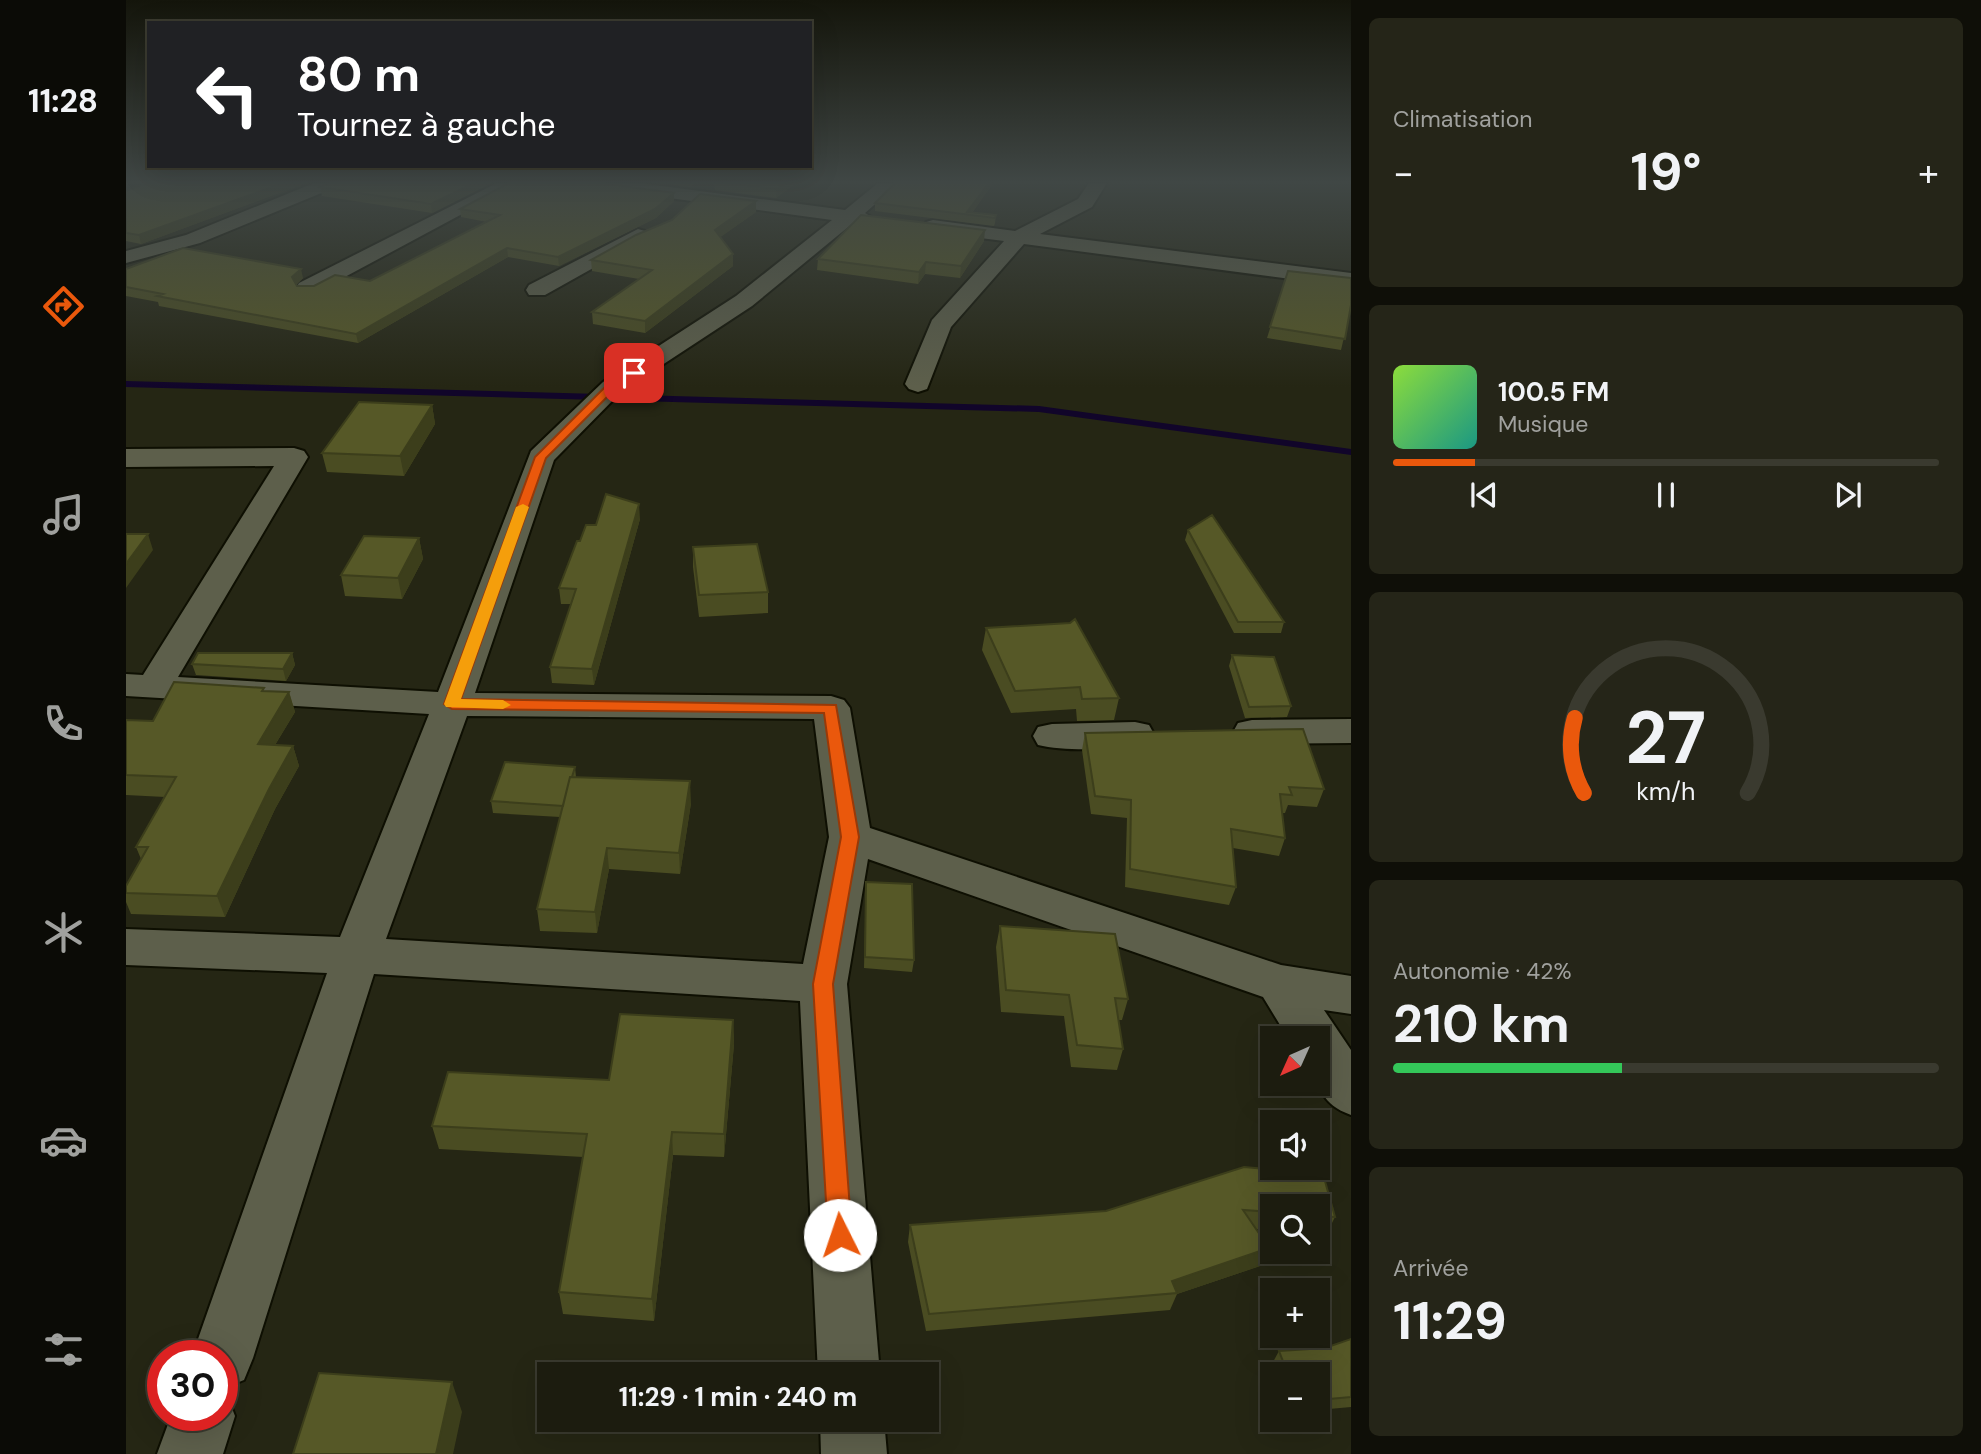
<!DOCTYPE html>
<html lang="fr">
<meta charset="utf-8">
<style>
:root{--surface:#1c1c0f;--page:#252518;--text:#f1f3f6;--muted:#a0a19e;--line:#3a3a2f;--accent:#ea580c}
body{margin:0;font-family:"DM Sans",sans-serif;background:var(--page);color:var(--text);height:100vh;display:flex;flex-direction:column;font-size:26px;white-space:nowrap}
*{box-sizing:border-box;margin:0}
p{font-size:23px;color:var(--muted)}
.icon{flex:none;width:38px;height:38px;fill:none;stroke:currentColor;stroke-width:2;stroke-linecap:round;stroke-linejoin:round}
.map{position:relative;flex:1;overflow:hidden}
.drawer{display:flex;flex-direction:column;gap:18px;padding:18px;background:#0f0f08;width:630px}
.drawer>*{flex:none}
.banner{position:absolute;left:21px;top:21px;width:665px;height:147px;border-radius:0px;box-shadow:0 7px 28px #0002,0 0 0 2px var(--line);background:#202124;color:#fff;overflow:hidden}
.needle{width:46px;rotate:225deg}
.fabs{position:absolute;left:1134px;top:1026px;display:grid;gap:14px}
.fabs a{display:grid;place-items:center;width:70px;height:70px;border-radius:0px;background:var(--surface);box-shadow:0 7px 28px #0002,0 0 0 2px var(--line);font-size:35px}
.speed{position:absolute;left:21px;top:1340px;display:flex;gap:14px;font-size:35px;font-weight:700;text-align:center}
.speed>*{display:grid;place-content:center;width:91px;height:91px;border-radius:50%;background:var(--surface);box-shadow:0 7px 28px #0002,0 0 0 2px var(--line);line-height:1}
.speed .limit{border:10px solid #d22;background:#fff;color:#111}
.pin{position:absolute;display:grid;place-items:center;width:60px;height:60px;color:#fff;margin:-30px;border-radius:14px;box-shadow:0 4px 10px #0006}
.me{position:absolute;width:77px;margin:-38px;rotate:356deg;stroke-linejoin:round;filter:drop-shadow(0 0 5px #0008)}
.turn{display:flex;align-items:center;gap:24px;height:147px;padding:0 35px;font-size:32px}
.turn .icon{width:91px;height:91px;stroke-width:2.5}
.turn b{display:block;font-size:49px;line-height:60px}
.big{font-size:52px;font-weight:700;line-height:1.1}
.drawer .tile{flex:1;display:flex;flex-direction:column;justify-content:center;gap:10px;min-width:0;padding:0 24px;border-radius:10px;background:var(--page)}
.drawer .dial{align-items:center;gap:0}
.dial svg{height:182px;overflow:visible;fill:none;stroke:var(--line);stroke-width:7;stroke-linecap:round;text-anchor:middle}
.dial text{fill:var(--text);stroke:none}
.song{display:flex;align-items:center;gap:21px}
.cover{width:84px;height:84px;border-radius:10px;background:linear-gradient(135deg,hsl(90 70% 55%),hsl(170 70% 35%))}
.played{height:7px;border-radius:4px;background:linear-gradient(90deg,var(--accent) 15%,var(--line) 15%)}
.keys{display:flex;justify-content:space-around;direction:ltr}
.heat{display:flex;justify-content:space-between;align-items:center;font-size:38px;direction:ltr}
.charge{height:10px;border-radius:5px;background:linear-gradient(90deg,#34c759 42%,var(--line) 0)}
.trip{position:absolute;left:411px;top:1362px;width:402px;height:70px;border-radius:0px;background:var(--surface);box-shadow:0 7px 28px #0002,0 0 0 2px var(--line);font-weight:700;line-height:70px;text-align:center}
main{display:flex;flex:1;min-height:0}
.menu{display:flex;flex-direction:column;width:126px;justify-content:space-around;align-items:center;background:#0b0b06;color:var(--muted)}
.menu .icon{width:49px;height:49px}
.menu .active{color:var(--accent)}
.menu b{font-size:32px;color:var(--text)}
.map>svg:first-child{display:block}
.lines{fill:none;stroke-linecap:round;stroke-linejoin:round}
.stream{fill:#11052a;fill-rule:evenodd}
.street-casing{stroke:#0e0f02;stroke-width:4}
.street{fill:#5d5f4b;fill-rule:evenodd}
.wall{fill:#4a4c22}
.shaded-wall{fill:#3c3e1b}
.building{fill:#565827;stroke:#3c3e1b;stroke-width:2}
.route{fill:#ea580c;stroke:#983908;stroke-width:2}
.slow{fill:#f59e0b}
</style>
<main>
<nav class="menu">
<b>11:28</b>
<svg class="icon active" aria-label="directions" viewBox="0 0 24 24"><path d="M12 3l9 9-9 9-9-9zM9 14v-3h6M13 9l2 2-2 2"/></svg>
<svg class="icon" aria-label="music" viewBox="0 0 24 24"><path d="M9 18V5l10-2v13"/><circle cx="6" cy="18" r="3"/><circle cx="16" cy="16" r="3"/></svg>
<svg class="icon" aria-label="phone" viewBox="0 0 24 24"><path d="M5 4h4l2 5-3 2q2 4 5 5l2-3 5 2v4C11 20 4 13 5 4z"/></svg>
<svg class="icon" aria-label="climate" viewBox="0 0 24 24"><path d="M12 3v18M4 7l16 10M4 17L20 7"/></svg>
<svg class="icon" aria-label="car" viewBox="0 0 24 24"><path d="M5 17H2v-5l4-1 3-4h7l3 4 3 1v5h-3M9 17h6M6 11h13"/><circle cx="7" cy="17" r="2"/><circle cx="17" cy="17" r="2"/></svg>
<svg class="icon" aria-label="filters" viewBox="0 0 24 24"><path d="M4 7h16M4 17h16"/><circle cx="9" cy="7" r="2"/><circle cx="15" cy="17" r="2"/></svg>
</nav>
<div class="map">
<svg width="1225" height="1454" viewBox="0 0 1225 1454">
<rect width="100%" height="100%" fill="#252614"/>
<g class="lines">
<path class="stream" d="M 0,381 L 913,406 L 1225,449 L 1225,455 L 913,412 L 0,387 Z"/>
<defs>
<path id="street" d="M 188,183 L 213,183 L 210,187 L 74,243 L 0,263 L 0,251 L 60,235 Z
M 371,183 L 394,183 L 189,293 L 173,293 L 170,288 L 173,283 Z
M 460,183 L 513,183 L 719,210 L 752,183 L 773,183 L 739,213 L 747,218 L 744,222 L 727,223 L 626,306 L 495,392 L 428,460 L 349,693 L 705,696 L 718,700 L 724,708 L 744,828 L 1155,965 L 1225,976 L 1225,1014 L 1198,1010 L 1225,1050 L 1225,1115 C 1185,1101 1192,1074 1192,1038 L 1162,1038 L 1137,997 L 742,859 L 721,984 L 754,1374 L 692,1374 L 674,1001 L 248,974 L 127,1358 L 118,1380 L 96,1389 L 96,1356 L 66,1356 L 201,973 L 0,965 L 0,929 L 214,937 L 303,714 L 0,696 L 0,674 L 17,675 L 148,466 L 0,467 L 0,449 L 168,448 L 178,451 L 182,457 L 52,677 L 312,692 L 405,451 L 477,382 L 610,296 L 706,220 L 469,188 ZM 341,716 L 688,719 L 703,837 L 677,964 L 260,939 Z
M 963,183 L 981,183 L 966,207 L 914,234 L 1225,273 L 1225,287 L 898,244 L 825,327 L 801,389 L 792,392 L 783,389 L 779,384 L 806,320 L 878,241 L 807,232 L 800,230 L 797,226 L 800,222 L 807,220 L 889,231 L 952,199 Z
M 512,229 L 519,231 L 522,235 L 519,239 L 419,295 L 403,295 L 400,290 L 403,285 Z
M 1225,719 L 1225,743 L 1126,744 L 1112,741 L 1107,732 L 1112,723 L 1126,720 Z
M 1009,722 L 1023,725 L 1028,734 L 1023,743 C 994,750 941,752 912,745 L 907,736 L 912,727 L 926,724 Z
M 96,1392 L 100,1393 L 109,1416 L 97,1454 L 31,1454 L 45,1416 L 96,1416 Z
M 694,1419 L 758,1419 L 761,1454 L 695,1454 Z"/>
</defs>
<use href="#street" class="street-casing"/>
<use href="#street" class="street"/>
</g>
<path class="wall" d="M 20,183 L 180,183 L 15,244 L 0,241 L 0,191 Z
M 365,183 L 306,213 L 196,196 L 194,187 Z
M 535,183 L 569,183 L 564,187 Z
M 588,183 L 670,183 L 650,198 L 589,190 Z
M 769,183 L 867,183 L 846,213 L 870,215 L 869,223 L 868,226 L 749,211 L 749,203 Z
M 548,193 L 548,201 L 530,218 L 433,266 L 382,257 L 232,343 L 33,306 L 32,302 L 0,296 L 0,269 L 177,278 L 170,285 L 171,286 L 188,286 L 244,281 L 361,222 L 335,217 L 334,209 Z
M 630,212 L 594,237 L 607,254 L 607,266 L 519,333 L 467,324 L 466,312 L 513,279 L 466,271 L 465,260 Z
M 858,241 L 834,278 L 799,274 L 792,284 L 691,270 L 692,259 Z
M 1162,271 L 1225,278 L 1225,308 L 1215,350 L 1141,338 Z
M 306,405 L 309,424 L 278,476 L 201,472 L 196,453 Z
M 514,519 L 468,685 L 426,683 L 424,667 L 445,604 L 435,604 L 433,588 L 454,541 L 470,525 Z
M 1062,530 L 1158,622 L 1155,633 L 1108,633 L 1059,540 Z
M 293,538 L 297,559 L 276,599 L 219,596 L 215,575 Z
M 567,547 L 642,592 L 642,613 L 573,617 L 567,567 Z
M 860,628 L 993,698 L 988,720 L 951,721 L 950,709 L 885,713 L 856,650 Z
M 166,653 L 169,665 L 160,681 L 70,675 L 66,664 Z
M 1106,655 L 1165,706 L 1161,717 L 1119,718 L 1103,666 Z
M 139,691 L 163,692 L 169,712 L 149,745 L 167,746 L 173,766 L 149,809 L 99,917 L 5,914 L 0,902 L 0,886 L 15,859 L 10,847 L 39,797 L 0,795 L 0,720 L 27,721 Z
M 959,733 L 1198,789 L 1191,807 L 1162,805 L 1159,813 L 1156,813 L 1159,838 L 1153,856 L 1107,848 L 1110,887 L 1103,905 L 999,887 L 1001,818 L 965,814 L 956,750 Z
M 449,767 L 450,777 L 565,803 L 554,874 L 483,869 L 471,933 L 414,931 L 411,909 L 434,817 L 367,813 L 365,801 Z
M 740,882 L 788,960 L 786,972 L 738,968 Z
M 874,926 L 1002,999 L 996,1020 L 992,1020 L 997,1049 L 991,1070 L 945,1067 L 938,1016 L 875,1012 L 870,947 Z
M 607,1020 L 608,1044 L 598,1157 L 547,1155 L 528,1321 L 437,1314 L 433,1292 L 457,1157 L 313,1149 L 306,1126 L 483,1080 Z
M 1118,1167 L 1197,1174 L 1209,1217 L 1200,1235 L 1192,1234 L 1192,1206 L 1146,1206 L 1146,1230 L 1129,1229 L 1143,1248 L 1134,1266 L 1051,1294 L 1044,1310 L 800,1331 L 782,1242 L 784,1225 L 980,1211 Z
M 1225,1339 L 1225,1407 L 1192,1410 L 1192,1374 L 1151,1374 L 1147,1362 L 1153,1351 L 1199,1348 Z"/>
<path class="shaded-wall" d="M 157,183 L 180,183 L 15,244 L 13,235 Z
M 348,183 L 365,183 L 306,213 L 305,204 Z
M 659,183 L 670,183 L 650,198 L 650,189 Z
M 863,183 L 867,183 L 844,215 L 841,212 Z
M 548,193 L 548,201 L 530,218 L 433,266 L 432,257 Z
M 630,201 L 630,212 L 589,241 L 589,230 Z
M 859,230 L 858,241 L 834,278 L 835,266 Z
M 381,248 L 382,257 L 232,343 L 230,334 Z
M 607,254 L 607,266 L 519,333 L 519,321 Z
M 800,262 L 799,274 L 792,284 L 793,272 Z
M 175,269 L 177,278 L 168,287 L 166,277 Z
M 306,405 L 309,424 L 278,476 L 274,456 Z
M 513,504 L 514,519 L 468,685 L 466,669 Z
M 22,534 L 27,550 L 0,588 L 0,564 Z
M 293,538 L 297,559 L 276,599 L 272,578 Z
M 166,653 L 169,665 L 160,681 L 157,669 Z
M 163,692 L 169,712 L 138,763 L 132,744 Z
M 167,746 L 173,766 L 149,809 L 99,917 L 91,896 L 143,789 Z
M 564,781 L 565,803 L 554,874 L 553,853 Z
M 481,848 L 483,869 L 471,933 L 469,912 Z
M 607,1020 L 608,1044 L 598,1157 L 598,1134 Z
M 546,1132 L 547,1155 L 528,1321 L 526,1299 Z
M 1143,1248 L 1134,1266 L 1051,1294 L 1046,1281 Z
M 326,1382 L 336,1412 L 327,1454 L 310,1454 Z"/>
<path class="building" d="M 20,183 L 157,183 L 13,235 L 0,233 L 0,191 Z
M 204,183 L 348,183 L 305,204 L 194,187 Z
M 383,183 L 474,183 L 548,193 L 529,209 L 432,257 L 381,248 L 230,334 L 31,296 L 37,294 L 0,287 L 0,269 L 57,248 L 175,269 L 166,277 L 171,286 L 188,286 L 209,275 L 244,281 L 374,215 L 334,209 Z
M 600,183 L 659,183 L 650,189 Z
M 769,183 L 863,183 L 841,212 L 870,215 L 869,218 L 749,203 Z
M 574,194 L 630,201 L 589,230 L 607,254 L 519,321 L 466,312 L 526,270 L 465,260 L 510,235 L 546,220 Z
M 735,215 L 859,230 L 835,266 L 800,262 L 793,272 L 692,259 Z
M 1162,271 L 1225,278 L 1225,305 L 1219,339 L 1144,327 Z
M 233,402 L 306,405 L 274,456 L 196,453 Z
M 480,494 L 513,504 L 466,669 L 424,667 L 450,589 L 433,588 L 451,541 L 454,541 L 460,525 L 470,525 Z
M 1086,515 L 1158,622 L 1112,622 L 1062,530 Z
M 0,534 L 22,534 L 0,564 Z
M 238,536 L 293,538 L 272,578 L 215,575 Z
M 631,544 L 642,592 L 573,595 L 567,547 Z
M 949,619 L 993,698 L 956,699 L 954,687 L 889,691 L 860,628 L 944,623 Z
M 72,653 L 166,653 L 157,669 L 66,664 Z
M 1106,655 L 1148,657 L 1165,706 L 1123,707 Z
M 48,682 L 138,688 L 136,691 L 163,692 L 132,744 L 167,746 L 143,789 L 91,896 L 0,893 L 0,886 L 22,847 L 10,847 L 50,777 L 0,775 L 0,720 L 27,721 Z
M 1177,729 L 1198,789 L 1163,787 L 1166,795 L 1154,794 L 1159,838 L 1105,829 L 1110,887 L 1004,869 L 1005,800 L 969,796 L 959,733 Z
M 379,762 L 449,767 L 446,777 L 444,777 L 437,806 L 365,801 Z
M 444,777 L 564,781 L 553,853 L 481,848 L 469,912 L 411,909 Z
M 740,882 L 786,884 L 788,960 L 739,957 Z
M 874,926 L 989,934 L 1002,999 L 989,998 L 997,1049 L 951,1045 L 943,995 L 880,990 Z
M 494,1014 L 607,1020 L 598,1134 L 546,1132 L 526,1299 L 433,1292 L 461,1134 L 306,1126 L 322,1072 L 483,1080 Z
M 1118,1167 L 1197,1174 L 1209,1217 L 1192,1216 L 1192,1206 L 1146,1206 L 1146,1212 L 1117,1210 L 1143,1248 L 1046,1281 L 1051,1293 L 803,1314 L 784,1225 L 980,1211 Z
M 1225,1339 L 1225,1397 L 1192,1400 L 1192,1374 L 1162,1374 L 1153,1351 L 1199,1348 Z
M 193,1373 L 326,1382 L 310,1454 L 167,1454 Z"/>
<linearGradient id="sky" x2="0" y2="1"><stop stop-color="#14150b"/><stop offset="0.47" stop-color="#404745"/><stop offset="1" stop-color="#404745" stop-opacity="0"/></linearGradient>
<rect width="1225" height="387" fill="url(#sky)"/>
<path class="route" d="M 508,369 L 513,373 L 511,375 L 489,389 L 420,458 L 335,699 L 710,705 L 733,837 L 707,984 L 726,1235 L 722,1243 L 714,1246 L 705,1243 L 702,1235 L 687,984 L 715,837 L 698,713 L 326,709 L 318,704 L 409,457 L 482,384 Z"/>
<path class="slow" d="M 397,504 L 403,507 L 335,699 L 377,700 L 385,705 L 377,709 L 320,707 L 318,704 L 390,507 Z"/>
</svg>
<div class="fabs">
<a><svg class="needle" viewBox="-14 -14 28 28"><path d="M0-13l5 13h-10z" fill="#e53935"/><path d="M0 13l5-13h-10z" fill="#a0a19e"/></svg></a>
<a><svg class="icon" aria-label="sound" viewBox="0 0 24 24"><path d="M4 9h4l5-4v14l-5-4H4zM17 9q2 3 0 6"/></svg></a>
<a><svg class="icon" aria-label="search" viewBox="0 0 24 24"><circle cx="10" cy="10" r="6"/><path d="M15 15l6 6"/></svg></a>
<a>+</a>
<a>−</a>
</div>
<div class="speed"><div class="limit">30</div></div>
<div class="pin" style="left:508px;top:373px;background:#d93025"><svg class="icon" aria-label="arrive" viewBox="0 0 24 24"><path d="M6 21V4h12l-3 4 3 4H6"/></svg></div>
<svg class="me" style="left:714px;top:1235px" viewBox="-20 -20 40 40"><circle r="19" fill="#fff"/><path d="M0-13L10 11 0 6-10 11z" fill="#ea580c"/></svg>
<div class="trip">11:29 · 1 min · 240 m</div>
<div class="banner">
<div class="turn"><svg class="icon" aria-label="left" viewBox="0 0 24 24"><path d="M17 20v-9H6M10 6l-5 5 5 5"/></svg><div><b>80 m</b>Tournez à gauche</div></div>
</div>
</div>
<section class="drawer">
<div class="tile"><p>Climatisation</p>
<div class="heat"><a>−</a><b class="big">19°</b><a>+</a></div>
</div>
<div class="tile">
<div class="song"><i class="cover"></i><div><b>100.5 FM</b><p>Musique</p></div></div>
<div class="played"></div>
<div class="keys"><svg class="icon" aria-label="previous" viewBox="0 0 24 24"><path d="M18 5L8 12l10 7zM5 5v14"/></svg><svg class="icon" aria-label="pause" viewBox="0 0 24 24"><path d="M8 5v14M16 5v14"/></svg><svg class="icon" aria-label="next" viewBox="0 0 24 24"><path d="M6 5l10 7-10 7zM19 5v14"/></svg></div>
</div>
<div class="tile dial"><svg viewBox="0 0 100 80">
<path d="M14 69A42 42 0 1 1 86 69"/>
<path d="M14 69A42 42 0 0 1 10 36" stroke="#ea580c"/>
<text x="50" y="56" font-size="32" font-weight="700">27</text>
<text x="50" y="72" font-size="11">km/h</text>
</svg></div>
<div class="tile"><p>Autonomie · 42%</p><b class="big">210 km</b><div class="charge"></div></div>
<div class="tile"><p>Arrivée</p><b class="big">11:29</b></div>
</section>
</main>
